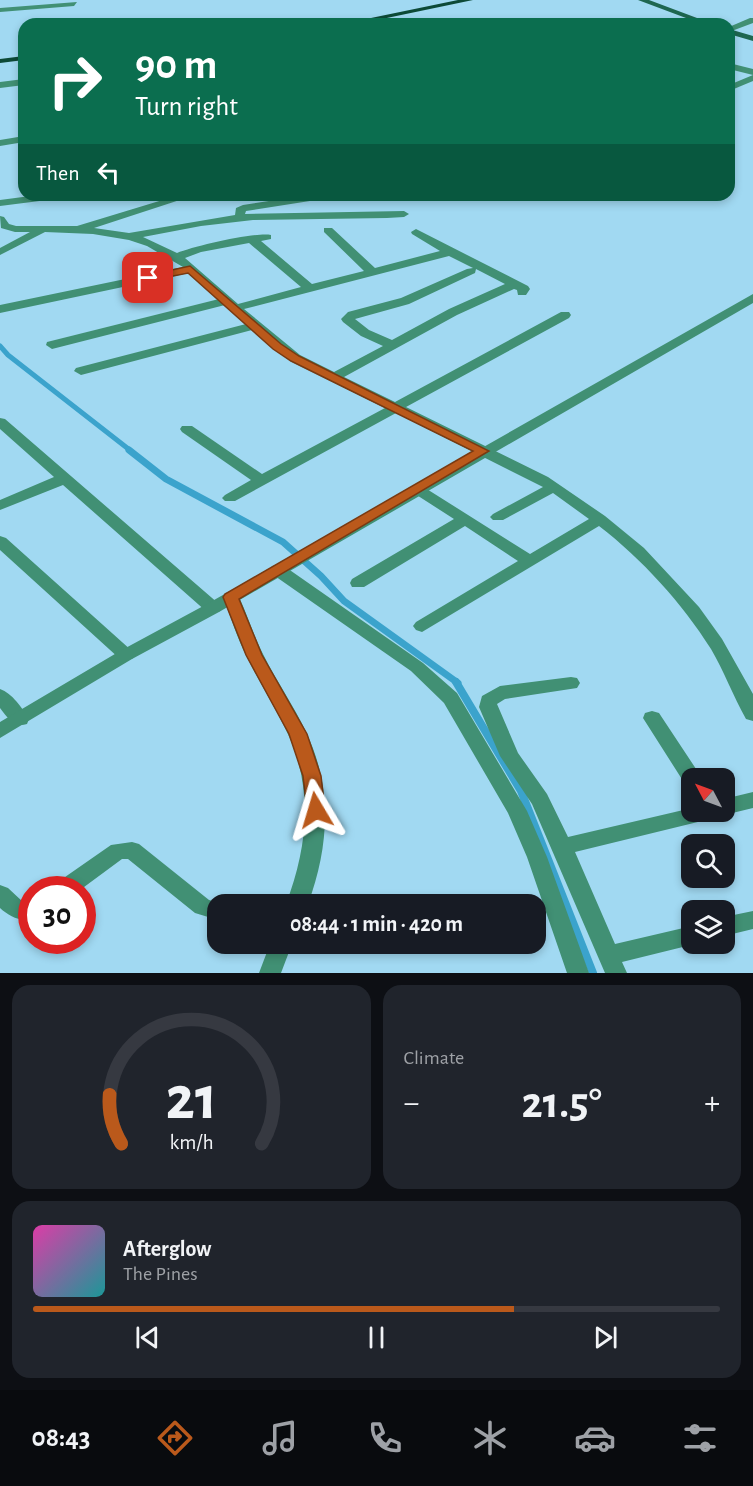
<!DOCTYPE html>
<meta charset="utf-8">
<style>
:root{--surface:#171b24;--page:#20242c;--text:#f1f3f6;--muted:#9ea1a6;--line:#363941;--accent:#ba591b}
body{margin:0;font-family:"Alegreya Sans",sans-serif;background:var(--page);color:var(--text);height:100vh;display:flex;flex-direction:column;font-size:22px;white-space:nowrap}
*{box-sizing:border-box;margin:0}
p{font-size:20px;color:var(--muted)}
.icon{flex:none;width:33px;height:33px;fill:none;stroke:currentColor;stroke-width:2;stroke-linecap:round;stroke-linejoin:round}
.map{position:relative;height:973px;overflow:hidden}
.panel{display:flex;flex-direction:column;gap:12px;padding:12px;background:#0d0f14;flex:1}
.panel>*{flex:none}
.guide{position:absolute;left:18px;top:18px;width:717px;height:183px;border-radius:18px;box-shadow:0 3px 9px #0003;background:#0b6e4f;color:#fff;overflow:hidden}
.needle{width:39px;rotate:311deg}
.controls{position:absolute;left:681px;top:768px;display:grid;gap:12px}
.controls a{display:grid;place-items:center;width:54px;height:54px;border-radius:12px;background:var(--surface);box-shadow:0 3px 9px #0003;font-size:30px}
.speed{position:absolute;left:18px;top:876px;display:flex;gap:12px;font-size:30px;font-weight:700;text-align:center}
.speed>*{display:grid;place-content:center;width:78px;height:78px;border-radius:50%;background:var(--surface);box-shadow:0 3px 9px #0003;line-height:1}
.speed .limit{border:9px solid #d22;background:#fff;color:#111}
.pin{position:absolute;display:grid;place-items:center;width:51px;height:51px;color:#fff;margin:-26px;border-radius:12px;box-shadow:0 3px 9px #0006}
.me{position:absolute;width:66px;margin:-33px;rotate:353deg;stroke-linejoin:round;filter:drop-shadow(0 0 4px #0008)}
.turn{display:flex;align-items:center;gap:21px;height:126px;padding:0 18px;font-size:27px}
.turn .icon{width:78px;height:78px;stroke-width:2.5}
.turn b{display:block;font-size:42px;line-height:51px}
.then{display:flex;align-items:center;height:57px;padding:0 18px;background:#0003;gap:12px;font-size:22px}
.big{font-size:45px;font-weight:700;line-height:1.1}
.panel .card{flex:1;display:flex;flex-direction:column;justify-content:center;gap:9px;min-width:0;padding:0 21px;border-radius:18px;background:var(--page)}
.panel .dial{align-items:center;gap:0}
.dial svg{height:156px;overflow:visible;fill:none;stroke:var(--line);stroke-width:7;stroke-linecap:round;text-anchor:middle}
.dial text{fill:var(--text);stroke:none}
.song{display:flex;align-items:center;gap:18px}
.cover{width:72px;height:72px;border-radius:9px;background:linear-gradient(135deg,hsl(320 70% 55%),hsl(180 70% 35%))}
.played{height:6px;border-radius:3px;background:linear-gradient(90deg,var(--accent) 70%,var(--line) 70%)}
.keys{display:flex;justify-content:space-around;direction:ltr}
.heat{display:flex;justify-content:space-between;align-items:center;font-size:33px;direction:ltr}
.panel .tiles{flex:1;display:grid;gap:12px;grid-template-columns:1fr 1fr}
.card:last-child{grid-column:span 2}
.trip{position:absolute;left:207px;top:894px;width:339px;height:60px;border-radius:18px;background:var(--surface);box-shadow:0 3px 9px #0003;font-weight:700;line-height:60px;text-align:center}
.menu{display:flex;height:96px;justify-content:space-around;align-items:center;background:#090b0e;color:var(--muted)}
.menu .icon{width:42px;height:42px}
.menu .current{color:var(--accent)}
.menu b{font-size:27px;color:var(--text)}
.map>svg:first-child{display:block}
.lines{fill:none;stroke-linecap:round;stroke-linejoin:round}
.stream-far2{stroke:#3ba3cc;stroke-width:5}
.stream-far1{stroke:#3ba3cc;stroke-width:7}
.stream{stroke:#3ba3cc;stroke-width:8}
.minor{fill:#419074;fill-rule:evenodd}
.tertiary{fill:#419074;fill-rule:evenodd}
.secondary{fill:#1e6750;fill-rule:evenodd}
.primary{fill:#0d4a37;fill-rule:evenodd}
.route{fill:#ba591b;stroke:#793a12;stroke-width:1.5}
</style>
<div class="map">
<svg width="753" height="973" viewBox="0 0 753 973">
<rect width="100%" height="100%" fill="#a1d9f2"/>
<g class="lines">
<path class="stream-far2" d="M 0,346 L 8,355 L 131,451"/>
<path class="stream-far1" d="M 129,450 L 166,479 L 283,542 L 321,576 L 344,601 L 458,683"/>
<path class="stream" d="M 456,682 L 521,791 L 593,973"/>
<path class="minor" d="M 77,2 L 74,6 L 0,12 L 0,8 Z
M 750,18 L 753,18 L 753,23 L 729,32 L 729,27 Z
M 729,63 L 753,69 L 753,75 L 729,69 Z
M 753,75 L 753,81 L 729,91 L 729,85 Z
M 24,79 L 24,85 L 0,88 L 0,82 Z
M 24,136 L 24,142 L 0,146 L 0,140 Z
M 38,195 L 68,195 L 63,198 L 0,206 L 0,200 Z
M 179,195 L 195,195 L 94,228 L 129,233 L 235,215 L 236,208 L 243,205 L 308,195 L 334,195 L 329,198 L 246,211 L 245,214 L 404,211 L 409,214 L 404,217 L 387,218 L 253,220 L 201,226 L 143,237 L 177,253 C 195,246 254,232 271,235 L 271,239 L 261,241 L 312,284 L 364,271 L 324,232 L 324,228 L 332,228 L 375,268 L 440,251 L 412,234 L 411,232 L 416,229 L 528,286 L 530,289 L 526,295 L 518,295 L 517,290 L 514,289 L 457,315 L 344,377 L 395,402 L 561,312 L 569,312 L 571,315 L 569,318 L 406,407 L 548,477 L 605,516 L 644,548 L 699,607 L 722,639 L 753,694 L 753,721 L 746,719 C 733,696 724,671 711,649 C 682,603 642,559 599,526 L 422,632 L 416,630 L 413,626 L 416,622 L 518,561 L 465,526 L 364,587 L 352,587 L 350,583 L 352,579 L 454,519 L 412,492 L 409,489 L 412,486 L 422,486 L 530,554 L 589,519 L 553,493 L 503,520 L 493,520 L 490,517 L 493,514 L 543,487 L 396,413 L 235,501 L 225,501 L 222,498 L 225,495 L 251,480 L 182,432 L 180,429 L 182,426 L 192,426 L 262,474 L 385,408 L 290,361 L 252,330 L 81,375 L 74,371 L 76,368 L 246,324 L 225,305 L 52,349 L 46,345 L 47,342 L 219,299 L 189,273 L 0,313 L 0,305 L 183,267 L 147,246 L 129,240 L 93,234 L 45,232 L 0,255 L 0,248 L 30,232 L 15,232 L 1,228 L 0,216 L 4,217 L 9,224 L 16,226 L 77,226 ZM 249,243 L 301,287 L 238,304 L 185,258 L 201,252 ZM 449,256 L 473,268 L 467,269 L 401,298 L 348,312 L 341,319 L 343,322 L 361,336 L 383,346 L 334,372 L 300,355 L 244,309 ZM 476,269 L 505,284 L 449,309 L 392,340 L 369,330 L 355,319 L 409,304 L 475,273 Z
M 0,418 L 5,419 L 219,604 L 221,608 L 219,612 L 207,612 L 63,485 L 0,510 L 0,500 L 54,477 L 0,429 Z
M 0,536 L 6,538 L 132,651 L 135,655 L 132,659 L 120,659 L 0,550 Z
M 278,565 L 284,566 L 423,663 L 457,693 L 527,811 L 547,857 L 589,973 L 567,973 L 527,857 L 508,813 L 444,703 L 411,671 L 272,574 L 270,570 L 272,566 Z
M 231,592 L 237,593 L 239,597 C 248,616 254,637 264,656 C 277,682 294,706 306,732 C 333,788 329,847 308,904 L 286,904 C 308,846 314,787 286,730 C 274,705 259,682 247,657 C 237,638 231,617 223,597 L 225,593 Z
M 571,677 L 577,678 L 580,683 L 577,688 L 505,699 L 497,704 L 518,753 L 547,794 L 568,837 L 692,808 L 692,812 L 716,812 L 713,818 L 706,820 L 575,852 L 615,944 L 692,926 L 692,944 L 695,944 L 622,962 L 627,973 L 605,973 L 532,804 L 500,756 L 479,707 L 482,696 L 500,686 Z
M 0,689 C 12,693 23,709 29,719 L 27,724 C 13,728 8,718 0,708 Z
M 652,711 L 659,713 L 702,778 L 692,778 L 692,786 L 685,784 L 643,718 L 645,713 Z
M 753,792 L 753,808 L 724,815 L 717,813 L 724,812 L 724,799 Z
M 132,842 L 139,844 L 209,900 L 226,904 L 218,904 L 218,920 L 195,913 L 128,859 L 122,859 L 80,890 L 53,890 L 55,884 L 111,845 Z
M 0,885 L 8,888 L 23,902 L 32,901 L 32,919 C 19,922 9,916 0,908 Z
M 753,911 L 753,929 L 724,936 L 724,917 Z
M 270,944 L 292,944 L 281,973 L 259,973 Z"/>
<path class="tertiary" d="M 753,294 L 753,303 L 219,612 L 132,659 L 0,738 L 0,722 L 120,651 L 207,604 Z"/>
<path class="secondary" d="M 638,0 L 649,0 L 713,24 L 702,24 Z
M 729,29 L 753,36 L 753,41 L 729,34 Z"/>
<path class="primary" d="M 458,0 L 473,0 L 358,24 L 342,24 Z
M 24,56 L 24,60 L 0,63 L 0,59 Z"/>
</g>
<path class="route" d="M 190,266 L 281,344 L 299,356 L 489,451 L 239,599 L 262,655 L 307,734 L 321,776 L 325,810 L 322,816 L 316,818 L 309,816 L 307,810 L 303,776 L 289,734 L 246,655 L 223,597 L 225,594 L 473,451 L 291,361 L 273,349 L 188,273 L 148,281 L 143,278 L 144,276 Z"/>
</svg>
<div class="controls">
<a><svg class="needle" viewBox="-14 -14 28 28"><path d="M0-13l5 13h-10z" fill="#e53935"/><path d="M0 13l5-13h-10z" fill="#9ea1a6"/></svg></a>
<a><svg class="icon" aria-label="search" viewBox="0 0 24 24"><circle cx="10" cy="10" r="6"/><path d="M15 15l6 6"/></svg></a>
<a><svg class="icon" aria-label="layers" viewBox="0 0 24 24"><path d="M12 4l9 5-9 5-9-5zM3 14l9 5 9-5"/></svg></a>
</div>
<div class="speed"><div class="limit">30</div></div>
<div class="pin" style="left:148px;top:278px;background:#d93025"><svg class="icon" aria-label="arrive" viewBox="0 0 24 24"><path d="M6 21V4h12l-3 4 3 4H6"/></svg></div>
<svg class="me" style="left:316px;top:810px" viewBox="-20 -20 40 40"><path d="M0-17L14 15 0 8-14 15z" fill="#ba591b" stroke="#fff" stroke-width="4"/></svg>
<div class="trip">08:44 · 1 min · 420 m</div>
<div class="guide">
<div class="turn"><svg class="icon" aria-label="right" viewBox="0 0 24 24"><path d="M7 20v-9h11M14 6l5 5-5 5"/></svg><div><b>90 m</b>Turn right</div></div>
<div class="then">Then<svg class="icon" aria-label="left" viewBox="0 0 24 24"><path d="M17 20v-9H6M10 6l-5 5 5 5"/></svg></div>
</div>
</div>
<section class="panel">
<div class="tiles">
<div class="card dial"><svg viewBox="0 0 100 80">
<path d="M14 69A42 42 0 1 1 86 69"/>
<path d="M14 69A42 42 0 0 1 8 44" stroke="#ba591b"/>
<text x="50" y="56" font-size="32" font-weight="700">21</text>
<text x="50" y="72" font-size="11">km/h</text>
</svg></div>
<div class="card"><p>Climate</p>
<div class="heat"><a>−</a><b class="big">21.5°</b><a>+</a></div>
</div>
<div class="card">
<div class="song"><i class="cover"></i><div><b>Afterglow</b><p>The Pines</p></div></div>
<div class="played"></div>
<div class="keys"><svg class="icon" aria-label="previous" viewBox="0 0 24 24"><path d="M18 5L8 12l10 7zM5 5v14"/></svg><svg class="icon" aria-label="pause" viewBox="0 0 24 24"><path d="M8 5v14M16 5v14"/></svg><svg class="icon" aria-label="next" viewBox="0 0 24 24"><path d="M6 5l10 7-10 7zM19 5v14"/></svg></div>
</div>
</div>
</section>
<nav class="menu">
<b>08:43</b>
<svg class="icon current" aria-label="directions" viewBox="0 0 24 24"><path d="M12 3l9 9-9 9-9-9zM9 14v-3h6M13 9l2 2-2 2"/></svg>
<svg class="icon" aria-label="music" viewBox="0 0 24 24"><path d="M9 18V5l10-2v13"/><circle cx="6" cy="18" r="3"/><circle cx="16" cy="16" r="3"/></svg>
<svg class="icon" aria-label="phone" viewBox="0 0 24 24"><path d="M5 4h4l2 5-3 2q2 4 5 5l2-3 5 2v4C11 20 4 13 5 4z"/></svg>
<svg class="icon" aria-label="climate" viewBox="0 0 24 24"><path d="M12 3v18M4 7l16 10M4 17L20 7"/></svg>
<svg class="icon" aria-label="car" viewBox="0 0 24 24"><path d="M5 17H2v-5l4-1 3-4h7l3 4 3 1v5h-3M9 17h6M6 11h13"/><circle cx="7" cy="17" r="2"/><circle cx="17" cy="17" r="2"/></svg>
<svg class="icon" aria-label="filters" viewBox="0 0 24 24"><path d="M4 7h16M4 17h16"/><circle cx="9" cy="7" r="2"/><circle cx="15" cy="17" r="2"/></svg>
</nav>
